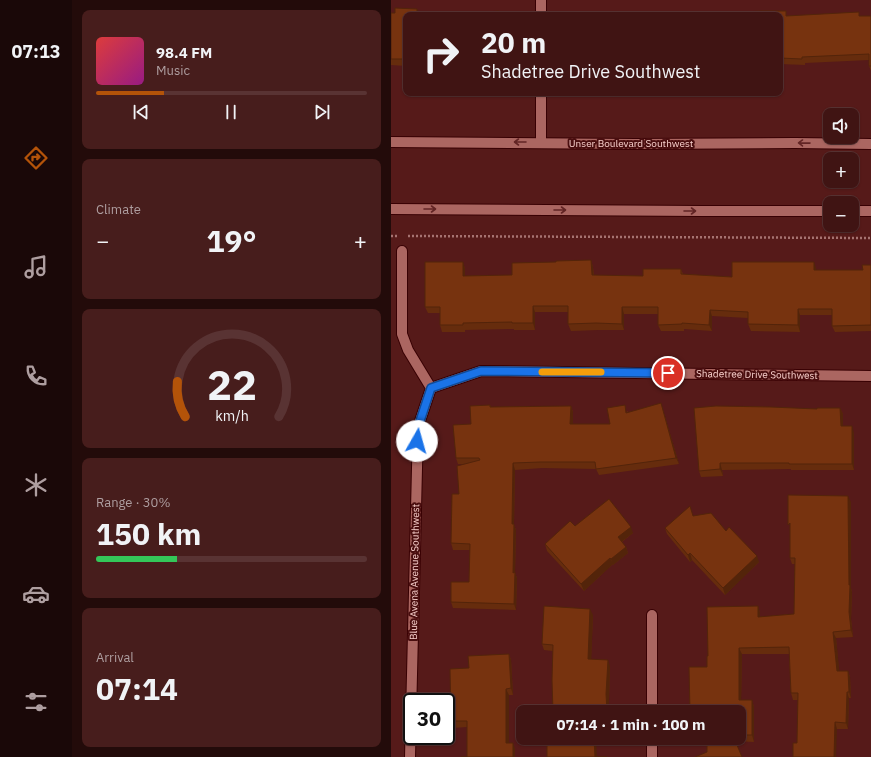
<!DOCTYPE html>
<meta charset="utf-8">
<style>
:root{--surface:#401413;--page:#471d1c;--text:#f1f3f6;--muted:#ae9ea0;--line:#593333;--accent:#b45309}
body{margin:0;font-family:"IBM Plex Sans",sans-serif;background:var(--page);color:var(--text);height:100vh;display:flex;flex-direction:column;font-size:15px;white-space:nowrap}
*{box-sizing:border-box;margin:0}
p{font-size:13px;color:var(--muted)}
.icon{flex:none;width:22px;height:22px;fill:none;stroke:currentColor;stroke-width:2;stroke-linecap:round;stroke-linejoin:round}
.map{position:relative;flex:1;overflow:hidden}
.side{display:flex;flex-direction:column;gap:10px;padding:10px;background:#230b0a;width:319px}
.side>*{flex:none}
.top-card{position:absolute;left:12px;top:12px;width:380px;height:84px;border-radius:8px;box-shadow:0 1px 3px #0004,0 0 0 1px var(--line);background:#401413;color:var(--text);overflow:hidden}
.buttons{position:absolute;left:432px;top:108px;display:grid;gap:8px}
.buttons a{display:grid;place-items:center;width:36px;height:36px;border-radius:8px;background:var(--surface);box-shadow:0 1px 3px #0004,0 0 0 1px var(--line);font-size:20px}
.speed{position:absolute;left:12px;top:693px;display:flex;gap:8px;font-size:20px;font-weight:700;text-align:center}
.speed>*{display:grid;place-content:center;width:52px;height:52px;border-radius:50%;background:var(--surface);box-shadow:0 1px 3px #0004,0 0 0 1px var(--line);line-height:1}
.speed .limit{border:2px solid #111;border-radius:6px;background:#fff;color:#111}
.pin{position:absolute;display:grid;place-items:center;width:34px;height:34px;color:#fff;margin:-17px;border:2px solid #fff;border-radius:50%;box-shadow:0 1px 4px #0007}
.me{position:absolute;width:44px;margin:-22px;rotate:7deg;stroke-linejoin:round;filter:drop-shadow(0 0 3px #0008)}
.turn{display:flex;align-items:center;gap:14px;height:84px;padding:0 12px;font-size:18px}
.turn .icon{width:52px;height:52px;stroke-width:2.5}
.turn b{display:block;font-size:28px;line-height:34px}
.big{font-size:30px;font-weight:700;line-height:1.1}
.side .tile{flex:1;display:flex;flex-direction:column;justify-content:center;gap:6px;min-width:0;padding:0 14px;border-radius:8px;background:var(--page)}
.side .dial{align-items:center;gap:0}
.dial svg{height:104px;overflow:visible;fill:none;stroke:var(--line);stroke-width:7;stroke-linecap:round;text-anchor:middle}
.dial text{fill:var(--text);stroke:none}
.song{display:flex;align-items:center;gap:12px}
.cover{width:48px;height:48px;border-radius:6px;background:linear-gradient(135deg,hsl(0 70% 55%),hsl(310 70% 35%))}
.played{height:4px;border-radius:2px;background:linear-gradient(90deg,var(--accent) 25%,var(--line) 25%)}
.keys{display:flex;justify-content:space-around;direction:ltr}
.heat{display:flex;justify-content:space-between;align-items:center;font-size:22px;direction:ltr}
.charge{height:6px;border-radius:3px;background:linear-gradient(90deg,#34c759 30%,var(--line) 0)}
.trip{position:absolute;left:125px;top:705px;width:230px;height:40px;border-radius:8px;background:var(--surface);box-shadow:0 1px 3px #0004,0 0 0 1px var(--line);font-weight:700;line-height:40px;text-align:center}
main{display:flex;flex:1;min-height:0}
.dock{display:flex;flex-direction:column;width:72px;justify-content:space-around;align-items:center;background:#1a0808;color:var(--muted)}
.dock .icon{width:28px;height:28px}
.dock .current{color:var(--accent)}
.dock b{font-size:18px;color:var(--text)}
.map>svg:first-child{display:block}
.lines{fill:none;stroke-linecap:round;stroke-linejoin:round}
.minor-casing{stroke:#380003;stroke-width:12}
.secondary-casing{stroke:#380003;stroke-width:12}
.path{stroke:#a67371;stroke-width:2.5;stroke-dasharray:2 2;stroke-linecap:butt}
.minor{stroke:#ab6661;stroke-width:10}
.secondary{stroke:#ab6661;stroke-width:10}
.wall{fill:#662c0d}
.shaded-wall{fill:#53240a}
.building{fill:#77330f;stroke:#53240a}
.oneway{stroke:#622424}
.route-casing{stroke:#114b97;stroke-width:10}
.route{stroke:#1a73e8;stroke-width:7}
.slow{stroke:#f59e0b;stroke-width:7}
.labels{text-anchor:middle;stroke-width:4;stroke-linejoin:round;paint-order:stroke}
.street-label{font-size:10px;fill:#fad2ce;stroke:#4a0e0f}
</style>
<main>
<nav class="dock">
<b>07:13</b>
<svg class="icon current" aria-label="directions" viewBox="0 0 24 24"><path d="M12 3l9 9-9 9-9-9zM9 14v-3h6M13 9l2 2-2 2"/></svg>
<svg class="icon" aria-label="music" viewBox="0 0 24 24"><path d="M9 18V5l10-2v13"/><circle cx="6" cy="18" r="3"/><circle cx="16" cy="16" r="3"/></svg>
<svg class="icon" aria-label="phone" viewBox="0 0 24 24"><path d="M5 4h4l2 5-3 2q2 4 5 5l2-3 5 2v4C11 20 4 13 5 4z"/></svg>
<svg class="icon" aria-label="climate" viewBox="0 0 24 24"><path d="M12 3v18M4 7l16 10M4 17L20 7"/></svg>
<svg class="icon" aria-label="car" viewBox="0 0 24 24"><path d="M5 17H2v-5l4-1 3-4h7l3 4 3 1v5h-3M9 17h6M6 11h13"/><circle cx="7" cy="17" r="2"/><circle cx="17" cy="17" r="2"/></svg>
<svg class="icon" aria-label="filters" viewBox="0 0 24 24"><path d="M4 7h16M4 17h16"/><circle cx="9" cy="7" r="2"/><circle cx="15" cy="17" r="2"/></svg>
</nav>
<section class="side">
<div class="tile">
<div class="song"><i class="cover"></i><div><b>98.4 FM</b><p>Music</p></div></div>
<div class="played"></div>
<div class="keys"><svg class="icon" aria-label="previous" viewBox="0 0 24 24"><path d="M18 5L8 12l10 7zM5 5v14"/></svg><svg class="icon" aria-label="pause" viewBox="0 0 24 24"><path d="M8 5v14M16 5v14"/></svg><svg class="icon" aria-label="next" viewBox="0 0 24 24"><path d="M6 5l10 7-10 7zM19 5v14"/></svg></div>
</div>
<div class="tile"><p>Climate</p>
<div class="heat"><a>−</a><b class="big">19°</b><a>+</a></div>
</div>
<div class="tile dial"><svg viewBox="0 0 100 80">
<path d="M14 69A42 42 0 1 1 86 69"/>
<path d="M14 69A42 42 0 0 1 8 42" stroke="#b45309"/>
<text x="50" y="56" font-size="32" font-weight="700">22</text>
<text x="50" y="72" font-size="11">km/h</text>
</svg></div>
<div class="tile"><p>Range · 30%</p><b class="big">150 km</b><div class="charge"></div></div>
<div class="tile"><p>Arrival</p><b class="big">07:14</b></div>
</section>
<div class="map">
<svg width="480" height="757" viewBox="0 0 480 757">
<rect width="100%" height="100%" fill="#561a19"/>
<g class="lines">
<defs>
<path id="minor" d="M 150,15 L 150,0
M 150,142 L 150,93
M 11,251 L 11,334 L 17,350 L 40,388
M 40,388 L 90,371 L 480,376
M 261,712 L 261,615
M 19,757 L 27,427 L 40,388
M 261,757 L 261,738"/>
<path id="secondary" d="M 0,142 L 244,144 L 404,143 L 480,144
M 0,209 L 309,211 L 439,211
M 461,211 L 480,211"/>
</defs>
<use href="#minor" class="minor-casing"/>
<use href="#secondary" class="secondary-casing"/>
<path class="path" d="M 0,236 L 6,236
M 17,236 L 480,238"/>
<use href="#minor" class="minor"/>
<use href="#secondary" class="secondary"/>
</g>
<path class="wall" d="M 26,9 L 29,15 L 15,15 L 15,66 L 0,65 L 0,13 L 4,13 Z
M 389,15 L 397,16 L 480,16 L 480,71 L 478,66 L 478,60 L 414,63 L 414,65 L 389,64 Z
M 200,260 L 202,267 L 203,275 L 252,276 L 290,269 L 292,274 L 341,277 L 425,268 L 425,270 L 472,270 L 480,265 L 480,331 L 444,332 L 441,326 L 441,315 L 409,315 L 409,332 L 360,331 L 357,324 L 357,318 L 321,316 L 321,331 L 293,329 L 293,331 L 270,331 L 267,325 L 267,314 L 233,314 L 233,330 L 207,330 L 180,331 L 177,324 L 177,312 L 144,312 L 144,330 L 123,330 L 123,329 L 74,330 L 74,332 L 51,332 L 49,325 L 49,313 L 37,313 L 34,307 L 72,262 L 74,269 L 74,276 L 121,275 L 165,262 Z
M 99,405 L 100,407 L 180,406 L 182,412 L 182,424 L 219,424 L 237,411 L 237,413 L 272,410 L 288,464 L 208,475 L 205,469 L 151,468 L 124,470 L 123,525 L 125,530 L 124,573 L 126,578 L 125,610 L 62,608 L 60,602 L 78,582 L 79,550 L 62,550 L 60,543 L 68,494 L 74,464 L 67,464 L 65,458 L 80,424 Z
M 449,408 L 452,414 L 452,426 L 463,433 L 463,470 L 400,470 L 400,469 L 331,470 L 332,476 L 310,477 L 308,471 L 426,409 Z
M 460,502 L 460,588 L 461,592 L 460,619 L 462,637 L 445,638 L 448,671 L 457,671 L 459,677 L 460,698 L 458,698 L 457,729 L 446,729 L 406,743 L 407,700 L 402,700 L 400,693 L 398,654 L 351,654 L 350,700 L 361,700 L 363,707 L 363,742 L 344,741 L 316,738 L 348,738 L 348,712 L 316,667 L 317,656 L 367,606 L 369,613 L 369,617 L 403,614 L 404,564 L 401,564 L 399,558 Z
M 303,516 L 335,531 L 368,562 L 334,595 L 301,560 L 299,562 L 276,534 L 274,528 Z
M 184,526 L 242,533 L 231,542 L 235,547 L 237,553 L 222,565 L 222,564 L 193,591 L 156,551 L 154,544 Z
M 202,615 L 200,659 L 219,666 L 218,700 L 218,712 L 162,712 L 162,651 L 153,650 L 151,644 Z
M 118,654 L 120,660 L 122,695 L 118,695 L 118,743 L 124,749 L 124,757 L 70,757 L 76,757 L 76,727 L 62,728 L 60,721 L 78,668 Z"/>
<path class="shaded-wall" d="M 26,9 L 29,15 L 26,15 Z
M 200,260 L 202,267 L 203,281 L 201,275 Z
M 72,262 L 74,269 L 74,282 L 72,276 Z
M 423,262 L 425,268 L 426,276 L 423,270 Z
M 142,306 L 144,312 L 144,330 L 142,323 Z
M 231,307 L 233,314 L 233,330 L 231,324 Z
M 407,309 L 409,315 L 409,332 L 407,325 Z
M 319,310 L 321,316 L 321,331 L 318,325 Z
M 270,403 L 272,410 L 288,464 L 285,458 Z
M 180,406 L 182,412 L 182,431 L 179,424 Z
M 449,408 L 452,414 L 452,433 L 450,426 Z
M 461,426 L 463,433 L 463,470 L 461,464 Z
M 122,463 L 124,470 L 123,525 L 125,530 L 124,573 L 126,578 L 125,610 L 123,604 L 121,524 Z
M 329,463 L 331,470 L 332,476 L 329,469 Z
M 457,496 L 460,502 L 460,588 L 461,592 L 460,619 L 462,637 L 460,630 L 458,612 Z
M 240,527 L 242,533 L 229,543 L 227,537 Z
M 235,547 L 237,553 L 222,565 L 220,559 Z
M 299,553 L 301,560 L 299,562 L 297,555 Z
M 366,556 L 368,562 L 334,595 L 332,588 Z
M 219,558 L 222,564 L 193,591 L 190,584 Z
M 367,606 L 369,613 L 369,624 L 367,617 Z
M 199,609 L 202,615 L 200,666 L 197,659 Z
M 442,632 L 445,638 L 449,677 L 446,671 Z
M 348,648 L 351,654 L 350,707 L 348,700 Z
M 118,654 L 120,660 L 122,695 L 120,688 Z
M 217,660 L 219,666 L 218,700 L 218,712 L 216,712 L 215,694 Z
M 457,671 L 459,677 L 460,698 L 458,692 Z
M 115,689 L 118,695 L 118,749 L 115,743 Z
M 456,692 L 458,698 L 457,729 L 455,723 Z
M 361,700 L 363,707 L 363,742 L 361,735 Z
M 444,722 L 446,729 L 445,757 L 443,757 Z
M 203,738 L 205,738 L 206,757 L 204,757 Z
M 122,743 L 124,749 L 124,757 L 122,757 Z"/>
<path class="building" d="M 4,8 L 26,9 L 26,15 L 15,15 L 15,59 L 0,59 L 0,13 L 4,13 Z
M 108,11 L 109,15 L 63,15 Z
M 371,11 L 395,11 L 395,16 L 468,12 L 468,16 L 480,16 L 480,66 L 478,66 L 478,54 L 411,57 L 411,59 L 389,58 L 389,15 L 334,15 L 333,13 Z
M 209,12 L 236,12 L 236,15 L 209,15 Z
M 200,260 L 201,275 L 252,276 L 252,269 L 290,269 L 290,274 L 341,277 L 341,262 L 423,262 L 423,270 L 472,270 L 471,265 L 480,265 L 480,325 L 441,326 L 441,309 L 407,309 L 407,325 L 357,324 L 357,312 L 319,310 L 318,325 L 291,323 L 291,324 L 267,325 L 267,307 L 231,307 L 231,324 L 205,323 L 177,324 L 177,306 L 142,306 L 142,323 L 121,323 L 121,322 L 72,323 L 72,325 L 49,325 L 49,307 L 34,307 L 34,262 L 72,262 L 72,276 L 121,275 L 121,263 L 165,262 L 165,261 Z
M 270,403 L 285,458 L 205,469 L 204,462 L 149,462 L 122,463 L 121,524 L 123,524 L 122,573 L 124,572 L 123,604 L 60,602 L 60,582 L 78,582 L 79,544 L 60,543 L 61,494 L 68,494 L 66,466 L 89,460 L 88,458 L 65,458 L 62,425 L 80,424 L 79,406 L 99,405 L 99,407 L 180,406 L 179,424 L 219,424 L 216,408 L 234,405 L 235,413 Z
M 325,406 L 380,407 L 426,409 L 426,408 L 449,408 L 450,426 L 461,426 L 461,464 L 398,464 L 398,463 L 329,463 L 329,469 L 308,471 L 303,408 Z
M 397,495 L 457,496 L 458,585 L 459,585 L 458,612 L 460,630 L 442,632 L 446,671 L 457,671 L 458,692 L 456,692 L 455,723 L 444,722 L 443,757 L 402,757 L 402,743 L 406,743 L 407,693 L 400,693 L 398,647 L 348,648 L 348,700 L 361,700 L 361,735 L 348,735 L 348,712 L 299,712 L 298,667 L 316,667 L 316,656 L 317,656 L 316,607 L 367,606 L 367,617 L 403,614 L 404,558 L 399,558 L 399,523 L 397,525 Z
M 218,499 L 240,527 L 227,537 L 235,547 L 220,559 L 219,558 L 190,584 L 154,544 L 179,521 L 184,526 Z
M 299,506 L 302,516 L 320,513 L 335,531 L 338,527 L 366,556 L 332,588 L 299,553 L 297,555 L 274,528 Z
M 153,606 L 199,609 L 197,659 L 217,660 L 215,694 L 216,712 L 162,712 L 161,680 L 162,645 L 151,644 Z
M 118,654 L 120,688 L 115,689 L 115,743 L 122,743 L 122,757 L 70,757 L 76,757 L 76,721 L 60,721 L 59,669 L 78,668 L 77,656 Z
M 162,738 L 203,738 L 204,757 L 216,757 L 156,757 L 156,743 L 162,743 Z
M 316,738 L 343,738 L 351,757 L 304,757 L 316,752 Z"/>
<defs><path id="oneway-shaft" d="M-6 0H5M1.5-3L5.5 0L1.5 3" fill="none" stroke-width="1.6" stroke-linecap="round" stroke-linejoin="round"/></defs>
<g class="oneway">
<use href="#oneway-shaft" transform="translate(129 142) rotate(-180)"/>
<use href="#oneway-shaft" transform="translate(413 143) rotate(-179)"/>
<use href="#oneway-shaft" transform="translate(39 209)"/>
<use href="#oneway-shaft" transform="translate(169 210)"/>
<use href="#oneway-shaft" transform="translate(299 211)"/>
</g>
<g class="lines">
<defs>
<path id="route" d="M 26,441 L 27,427 L 40,388 L 90,371 L 277,373"/>
</defs>
<use href="#route" class="route-casing"/>
<use href="#route" class="route"/>
<path class="slow" d="M 151,372 L 210,372"/>
</g>
<g class="labels">
<g class="street-label">
<text x="240" y="147">Unser Boulevard Southwest</text>
<text transform="translate(366 374) rotate(1)" y="4">Shadetree Drive Southwest</text>
<text transform="translate(23 572) rotate(-89)" y="4">Blue Avena Avenue Southwest</text>
</g>
</g>
</svg>
<div class="buttons">
<a><svg class="icon" aria-label="sound" viewBox="0 0 24 24"><path d="M4 9h4l5-4v14l-5-4H4zM17 9q2 3 0 6"/></svg></a>
<a>+</a>
<a>−</a>
</div>
<div class="speed"><div class="limit">30</div></div>
<div class="pin" style="left:277px;top:373px;background:#d93025"><svg class="icon" aria-label="arrive" viewBox="0 0 24 24"><path d="M6 21V4h12l-3 4 3 4H6"/></svg></div>
<svg class="me" style="left:26px;top:441px" viewBox="-20 -20 40 40"><circle r="19" fill="#fff"/><path d="M0-13L10 11 0 6-10 11z" fill="#1a73e8"/></svg>
<div class="trip">07:14 · 1 min · 100 m</div>
<div class="top-card">
<div class="turn"><svg class="icon" aria-label="right" viewBox="0 0 24 24"><path d="M7 20v-9h11M14 6l5 5-5 5"/></svg><div><b>20 m</b>Shadetree Drive Southwest</div></div>
</div>
</div>
</main>
